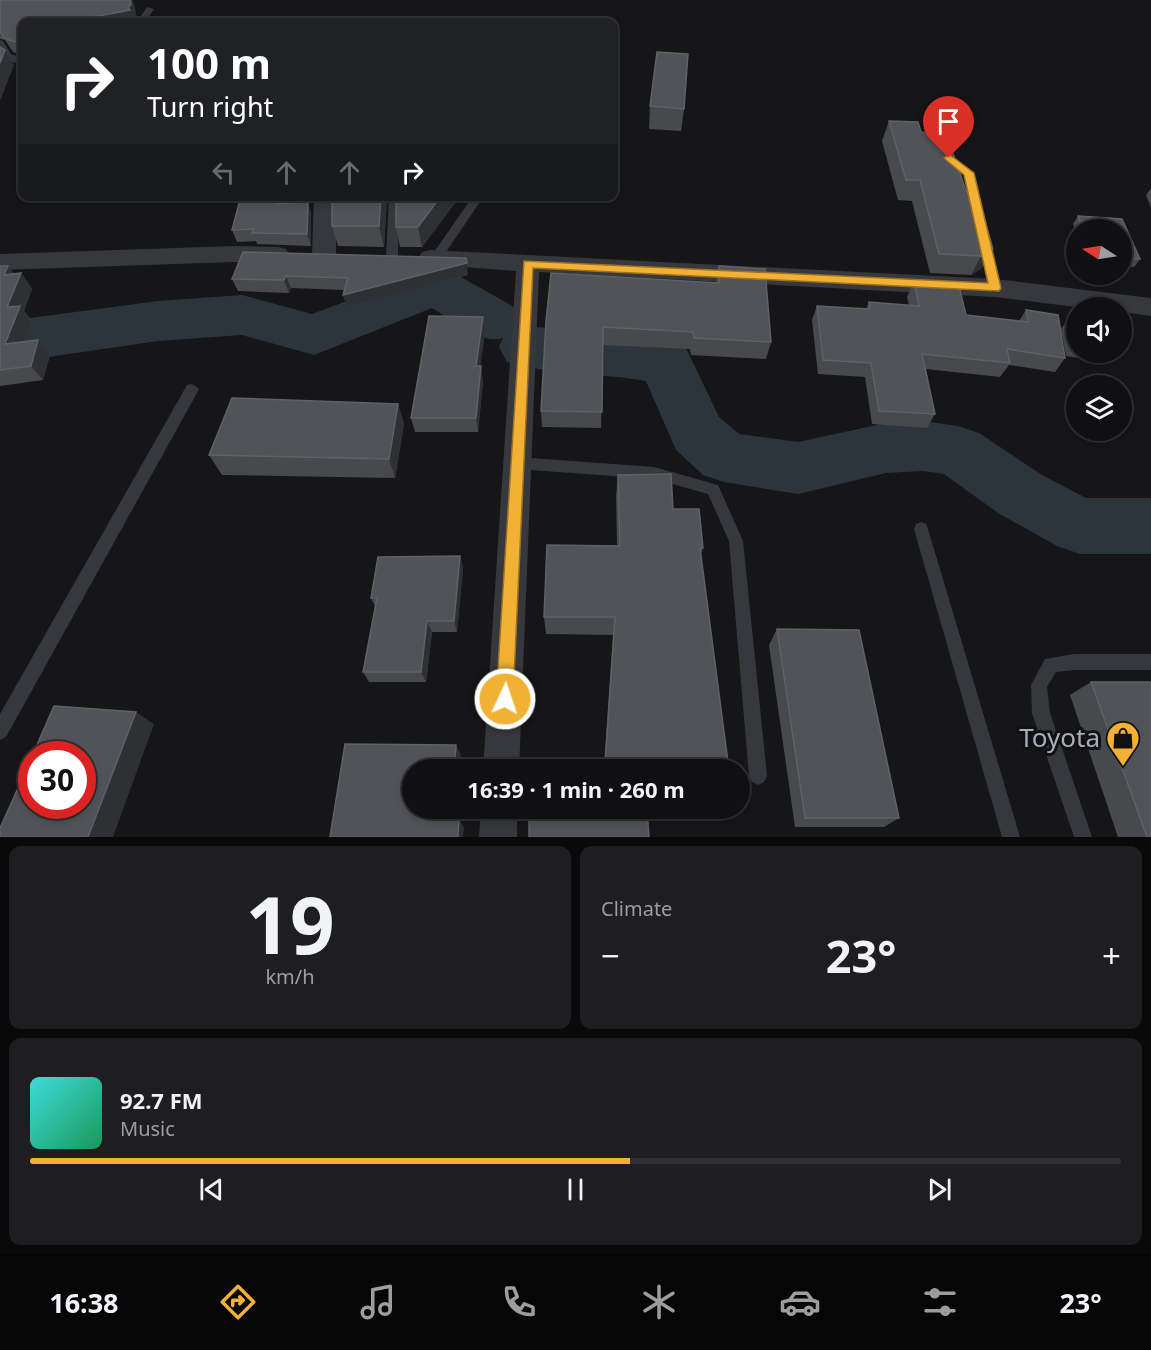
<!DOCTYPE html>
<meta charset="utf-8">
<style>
:root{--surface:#101012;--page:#1e1e20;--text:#f1f3f6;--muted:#9c9d9f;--line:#303032;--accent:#f2b134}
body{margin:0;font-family:"Noto Sans",sans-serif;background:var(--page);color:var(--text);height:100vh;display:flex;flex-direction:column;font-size:22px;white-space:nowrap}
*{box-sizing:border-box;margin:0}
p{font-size:20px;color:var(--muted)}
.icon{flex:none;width:33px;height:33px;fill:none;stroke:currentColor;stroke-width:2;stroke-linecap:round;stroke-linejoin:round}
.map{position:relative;height:837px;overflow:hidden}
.sheet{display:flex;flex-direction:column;gap:9px;padding:9px;background:#09090a;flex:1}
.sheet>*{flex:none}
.top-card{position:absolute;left:18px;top:18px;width:600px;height:183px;border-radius:12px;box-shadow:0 3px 9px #0003,0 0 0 2px var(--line);background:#202124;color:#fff;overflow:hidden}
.needle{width:39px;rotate:282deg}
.buttons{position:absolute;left:1066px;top:219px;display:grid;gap:12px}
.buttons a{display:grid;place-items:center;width:66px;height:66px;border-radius:50%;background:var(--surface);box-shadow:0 3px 9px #0003,0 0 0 2px var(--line);font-size:30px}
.speed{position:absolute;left:18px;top:741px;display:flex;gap:12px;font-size:30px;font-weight:700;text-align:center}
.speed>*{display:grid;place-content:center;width:78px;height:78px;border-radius:50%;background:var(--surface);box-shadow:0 3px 9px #0003,0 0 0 2px var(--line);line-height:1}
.speed .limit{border:9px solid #d22;background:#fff;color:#111}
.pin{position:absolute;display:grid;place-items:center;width:51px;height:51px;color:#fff;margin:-62px -26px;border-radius:50% 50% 50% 0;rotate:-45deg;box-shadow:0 0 6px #0007}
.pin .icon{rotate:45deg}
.me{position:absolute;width:66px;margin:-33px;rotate:3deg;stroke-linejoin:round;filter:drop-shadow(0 0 4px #0008)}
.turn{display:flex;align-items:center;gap:21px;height:126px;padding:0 30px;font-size:27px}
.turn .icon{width:78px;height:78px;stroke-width:2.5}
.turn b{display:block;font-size:42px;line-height:51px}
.lanes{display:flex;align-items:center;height:57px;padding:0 30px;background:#0003;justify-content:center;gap:30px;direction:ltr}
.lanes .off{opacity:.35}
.big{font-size:45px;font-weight:700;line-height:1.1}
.sheet .widget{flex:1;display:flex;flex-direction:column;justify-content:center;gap:9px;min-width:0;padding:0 21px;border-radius:12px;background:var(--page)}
.sheet .dial{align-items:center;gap:0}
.dial b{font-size:78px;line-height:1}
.song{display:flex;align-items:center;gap:18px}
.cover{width:72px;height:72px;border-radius:9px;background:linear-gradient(135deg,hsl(180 70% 55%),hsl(150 70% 35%))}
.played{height:6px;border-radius:3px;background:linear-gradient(90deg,var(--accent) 55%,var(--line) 55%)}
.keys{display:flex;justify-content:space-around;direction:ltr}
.heat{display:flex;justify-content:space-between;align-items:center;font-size:33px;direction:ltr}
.sheet .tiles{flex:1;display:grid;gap:9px;grid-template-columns:1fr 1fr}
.widget:last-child{grid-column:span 2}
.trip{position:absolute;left:402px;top:759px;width:348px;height:60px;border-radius:30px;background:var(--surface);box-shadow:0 3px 9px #0003,0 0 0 2px var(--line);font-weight:700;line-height:60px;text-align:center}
.dock{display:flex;height:96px;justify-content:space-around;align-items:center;background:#060607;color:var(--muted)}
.dock .icon{width:42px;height:42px}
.dock .on{color:var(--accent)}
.dock b{font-size:27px;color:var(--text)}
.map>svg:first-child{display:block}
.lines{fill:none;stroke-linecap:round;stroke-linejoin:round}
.river{fill:#2c353c;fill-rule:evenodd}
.service{fill:#37383d;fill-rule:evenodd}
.minor{fill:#37383d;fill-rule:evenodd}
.wall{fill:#47494d}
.shaded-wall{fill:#2f3033}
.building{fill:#525359;stroke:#5f6168;stroke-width:1.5}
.route{fill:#f2b134;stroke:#9d7322;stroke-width:1.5}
.labels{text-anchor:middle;stroke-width:6;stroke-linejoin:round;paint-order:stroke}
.near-poi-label{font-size:26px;fill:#a8adb8;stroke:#111113;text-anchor:end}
</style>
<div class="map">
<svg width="1151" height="837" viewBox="0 0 1151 837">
<rect width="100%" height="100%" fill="#161618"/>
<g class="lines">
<path class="river" d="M 436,268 L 454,273 L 514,307 L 522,321 L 517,329 L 526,326 C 579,331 635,332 686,348 L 719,417 L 739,434 L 798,442 L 886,423 L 923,421 L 958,426 L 979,433 L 1042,475 L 1086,498 L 1151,498 L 1151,554 L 1080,554 L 1057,546 L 998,513 L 944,474 L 923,471 L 886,473 L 798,494 L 724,482 L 703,475 L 676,450 L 646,381 C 600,373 551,375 507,362 L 499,347 L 503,338 C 480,345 452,320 432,308 L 314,355 L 242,335 L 158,341 L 0,364 L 0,322 L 158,301 L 242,295 L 312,314 Z"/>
<path class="service" d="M 147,7 L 154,9 L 145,22 L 137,22 Z
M 0,40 L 3,41 L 11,54 L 22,58 L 22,64 C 6,62 0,57 0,40 Z
M 949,155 L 974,173 L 981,207 L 980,210 L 972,210 L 971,207 L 964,174 L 945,160 L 945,156 Z
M 389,196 L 399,196 L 398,257 L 392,261 L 386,257 Z
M 473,196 L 484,196 L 440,261 L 432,261 L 430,258 L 432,255 Z
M 984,236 L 990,240 L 1001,288 L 995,292 L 989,288 L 978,240 Z
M 192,384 L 199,389 L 197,393 L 6,737 L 0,740 L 0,714 L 187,385 Z
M 517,457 L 654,467 L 718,485 L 743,541 L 767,776 L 764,782 L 758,785 L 752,782 L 749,776 L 729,541 L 708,494 L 654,479 L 517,469 L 512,467 L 510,463 L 512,459 Z
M 921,522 L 926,524 L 928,529 L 1020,837 L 1002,837 L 914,529 L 916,524 Z
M 1074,654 L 1151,654 L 1151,670 L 1074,670 L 1056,672 L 1047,687 L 1050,713 L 1092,837 L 1074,837 L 1032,713 L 1031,685 L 1045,659 Z"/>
<path class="minor" d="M 314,196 L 336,196 L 336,256 L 332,262 L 324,264 L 316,262 L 312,256 Z
M 234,246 L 278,247 L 286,249 L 290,255 L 286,261 L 278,263 L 234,262 L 0,270 L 0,254 Z
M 430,250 L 995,279 L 1151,298 L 1151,316 L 1122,312 L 1122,308 L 1084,308 L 995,297 L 539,272 L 519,770 L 483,770 L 516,271 L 422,264 L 418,258 L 422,252 Z
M 481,808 L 517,808 L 517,837 L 479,837 Z"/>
</g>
<path class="wall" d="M 0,0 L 137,18 L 135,21 L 22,22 L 22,56 L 13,52 L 5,40 L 0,39 Z
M 650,106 L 684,109 L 681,131 L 649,129 Z
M 889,121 L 921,132 L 966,191 L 975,187 L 982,268 L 971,275 L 930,273 L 912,201 L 898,200 L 882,141 Z
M 1151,188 L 1151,208 L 1146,195 Z
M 241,196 L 284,196 L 283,203 L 308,202 L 311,214 L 311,246 L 257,244 L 256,241 L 237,242 L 232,230 Z
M 332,196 L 387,196 L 384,247 L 338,246 L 332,226 Z
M 396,196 L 460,196 L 422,247 L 400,247 L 396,227 Z
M 1078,216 L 1122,219 L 1140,259 L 1134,267 L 1122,266 L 1122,230 L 1077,230 L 1077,235 L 1073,224 Z
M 243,252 L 468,275 L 347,307 L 343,295 L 344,290 L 291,288 L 289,293 L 238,291 L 232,279 Z
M 0,266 L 8,266 L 14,274 L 21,273 L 32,289 L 24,311 L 32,321 L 24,342 L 38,340 L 50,355 L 43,380 L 0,386 Z
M 719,266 L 771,342 L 766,359 L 691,355 L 690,349 L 603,345 L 601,428 L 542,427 L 541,411 L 546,321 L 716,282 Z
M 914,282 L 966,315 L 1019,321 L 1026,310 L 1065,358 L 1055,372 L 1009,365 L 1000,377 L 926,369 L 935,414 L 927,428 L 872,424 L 865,377 L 818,374 L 812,320 L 817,306 L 866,309 L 869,302 L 909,305 L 907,297 Z
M 483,317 L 485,332 L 480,366 L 483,381 L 478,432 L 415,432 L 411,418 Z
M 1067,321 L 1077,323 L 1077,352 L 1098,352 L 1092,360 L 1066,356 L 1061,329 Z
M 398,404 L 404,424 L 395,478 L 222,475 L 209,455 Z
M 618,475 L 673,509 L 703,548 L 701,554 L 604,765 L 613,635 L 546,634 L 544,617 L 617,546 L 616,496 Z
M 460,556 L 463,568 L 457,632 L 432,632 L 426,682 L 369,682 L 363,672 L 375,606 L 371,598 Z
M 777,629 L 899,818 L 884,827 L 795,827 L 769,645 Z
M 1091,682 L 1151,837 L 1118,837 L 1070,695 Z
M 547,808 L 733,808 L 726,817 L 648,820 Z"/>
<path class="shaded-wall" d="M 130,0 L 133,0 L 137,18 L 135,21 L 136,22 L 67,22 Z
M 22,40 L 22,54 L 15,42 Z
M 5,50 L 14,65 L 0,101 L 0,63 Z
M 278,196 L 284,196 L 281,215 L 276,204 Z
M 381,196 L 387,196 L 384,247 L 379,226 Z
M 441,196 L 460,196 L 422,247 L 418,227 Z
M 308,202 L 311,214 L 311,246 L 307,234 Z
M 993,249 L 982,268 L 971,275 L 981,256 Z
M 466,258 L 468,275 L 347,307 L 343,295 Z
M 8,266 L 18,279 L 21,273 L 32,289 L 24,311 L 32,321 L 18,358 L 5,344 L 7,307 L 4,275 Z
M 286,276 L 291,288 L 289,293 L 284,280 Z
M 483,317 L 485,332 L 478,381 L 476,366 Z
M 38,340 L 50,355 L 43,380 L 31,366 Z
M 481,366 L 483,381 L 478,432 L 476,418 Z
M 398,404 L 404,424 L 395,478 L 389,459 Z
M 460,556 L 463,568 L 457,632 L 454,621 Z
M 427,621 L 432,632 L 426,682 L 421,672 Z
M 136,712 L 154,724 L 113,837 L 88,837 Z
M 456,745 L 461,755 L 459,770 L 454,770 Z
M 450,808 L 456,808 L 454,827 L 449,819 Z
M 459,819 L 464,827 L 463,837 L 458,837 Z"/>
<path class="building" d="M 2,0 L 130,0 L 131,4 L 128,8 L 130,10 L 67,22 L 22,22 L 22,40 L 15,42 L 4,38 L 0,31 L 0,1 Z
M 0,47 L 5,50 L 0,63 Z
M 657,52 L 688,54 L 684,109 L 650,106 Z
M 889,121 L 918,122 L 921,132 L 946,133 L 966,191 L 975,187 L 993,249 L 981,256 L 939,254 L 920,180 L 906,180 Z
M 241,196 L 278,196 L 276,204 L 308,202 L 307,234 L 252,233 L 254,229 L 232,230 Z
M 332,196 L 381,196 L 379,226 L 332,226 Z
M 396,196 L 441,196 L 418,227 L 396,227 Z
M 1078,216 L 1122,219 L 1140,259 L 1122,258 L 1122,230 L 1083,230 Z
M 243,252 L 466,258 L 467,263 L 343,295 L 348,278 L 286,276 L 284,280 L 232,279 Z
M 0,266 L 8,266 L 4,275 L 21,273 L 7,307 L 20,306 L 5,344 L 38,340 L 31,366 L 0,370 Z
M 719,266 L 765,269 L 771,342 L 694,338 L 693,332 L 603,327 L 602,412 L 541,411 L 546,321 L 551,273 L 719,283 Z
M 914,282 L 959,286 L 966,315 L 1028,322 L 1026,310 L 1058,315 L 1065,358 L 1007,349 L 1010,363 L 922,354 L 935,414 L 879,411 L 871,363 L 823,360 L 817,306 L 870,309 L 869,302 L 919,306 Z
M 429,316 L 483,317 L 476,366 L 481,366 L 476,418 L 411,418 Z
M 1067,321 L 1077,323 L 1077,349 L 1071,348 Z
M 232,398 L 398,404 L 389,459 L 209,455 Z
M 671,474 L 673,509 L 699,509 L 703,548 L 700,548 L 729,770 L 558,770 L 559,761 L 605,765 L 615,617 L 544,617 L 547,545 L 620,546 L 618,475 Z
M 460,556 L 454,621 L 427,621 L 421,672 L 363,672 L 377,598 L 371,598 L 378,557 Z
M 777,629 L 859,630 L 899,818 L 805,818 Z
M 1091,682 L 1151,682 L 1151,837 L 1147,837 Z
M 54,706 L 136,712 L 88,837 L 0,837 L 0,828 L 32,757 L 32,806 L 82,806 L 82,754 L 33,754 Z
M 345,744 L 456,745 L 454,770 L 412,770 L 412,808 L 450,808 L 449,819 L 459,819 L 458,837 L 330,837 Z
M 547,808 L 687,808 L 647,810 L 649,837 L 529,837 L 529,812 Z"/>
<path class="route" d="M 949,154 L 974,173 L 1001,288 L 999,291 L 533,268 L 513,699 L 511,705 L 505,707 L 499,705 L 496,699 L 524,261 L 988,283 L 964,175 L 946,160 L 944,158 Z"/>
<defs>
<symbol id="shop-pin" viewBox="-11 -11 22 30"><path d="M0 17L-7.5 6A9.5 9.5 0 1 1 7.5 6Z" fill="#f2b134" stroke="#111113"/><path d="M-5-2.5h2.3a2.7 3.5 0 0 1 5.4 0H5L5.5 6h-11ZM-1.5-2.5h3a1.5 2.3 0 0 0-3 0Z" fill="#111"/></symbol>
</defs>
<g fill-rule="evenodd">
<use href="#shop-pin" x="1104" y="719" width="38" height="52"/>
</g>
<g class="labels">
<g class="near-poi-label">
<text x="1100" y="747">Toyota</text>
</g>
</g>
</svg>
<div class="buttons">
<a><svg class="needle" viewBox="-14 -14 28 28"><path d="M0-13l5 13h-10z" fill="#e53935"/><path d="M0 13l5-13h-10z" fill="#9c9d9f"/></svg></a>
<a><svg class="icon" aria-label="sound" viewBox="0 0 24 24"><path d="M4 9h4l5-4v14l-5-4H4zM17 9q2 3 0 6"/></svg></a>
<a><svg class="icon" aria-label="layers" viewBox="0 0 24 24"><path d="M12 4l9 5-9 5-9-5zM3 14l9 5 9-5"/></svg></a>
</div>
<div class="speed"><div class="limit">30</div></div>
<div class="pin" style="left:949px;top:158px;background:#d93025"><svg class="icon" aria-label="arrive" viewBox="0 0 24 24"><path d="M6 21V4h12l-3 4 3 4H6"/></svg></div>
<svg class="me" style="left:505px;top:699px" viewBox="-20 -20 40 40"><circle r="17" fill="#f2b134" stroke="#fff" stroke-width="3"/><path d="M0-11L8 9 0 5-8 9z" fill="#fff"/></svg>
<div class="trip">16:39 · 1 min · 260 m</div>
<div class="top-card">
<div class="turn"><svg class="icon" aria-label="right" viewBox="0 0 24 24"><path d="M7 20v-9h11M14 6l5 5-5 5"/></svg><div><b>100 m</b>Turn right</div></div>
<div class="lanes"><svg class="icon off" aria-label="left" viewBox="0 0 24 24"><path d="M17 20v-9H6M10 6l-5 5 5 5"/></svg><svg class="icon off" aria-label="ahead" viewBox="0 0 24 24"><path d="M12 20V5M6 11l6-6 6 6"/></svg><svg class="icon off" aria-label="ahead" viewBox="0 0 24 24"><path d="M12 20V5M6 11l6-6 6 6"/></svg><svg class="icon" aria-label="right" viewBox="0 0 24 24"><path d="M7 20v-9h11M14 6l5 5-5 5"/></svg></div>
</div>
</div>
<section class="sheet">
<div class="tiles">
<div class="widget dial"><b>19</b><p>km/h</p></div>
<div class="widget"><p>Climate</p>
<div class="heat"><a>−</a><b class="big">23°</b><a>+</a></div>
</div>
<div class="widget">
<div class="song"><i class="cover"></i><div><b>92.7 FM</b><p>Music</p></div></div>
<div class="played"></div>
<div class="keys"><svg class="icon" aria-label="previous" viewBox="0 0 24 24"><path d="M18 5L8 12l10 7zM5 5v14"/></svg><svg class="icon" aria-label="pause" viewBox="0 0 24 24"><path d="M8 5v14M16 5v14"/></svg><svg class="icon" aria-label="next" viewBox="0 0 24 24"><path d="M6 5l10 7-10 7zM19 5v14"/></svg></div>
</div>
</div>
</section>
<nav class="dock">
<b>16:38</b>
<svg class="icon on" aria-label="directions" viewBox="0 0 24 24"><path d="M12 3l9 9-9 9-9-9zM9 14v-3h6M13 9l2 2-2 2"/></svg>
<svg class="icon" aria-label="music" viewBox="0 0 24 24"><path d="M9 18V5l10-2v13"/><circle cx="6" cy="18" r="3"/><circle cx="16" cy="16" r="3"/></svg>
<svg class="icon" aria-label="phone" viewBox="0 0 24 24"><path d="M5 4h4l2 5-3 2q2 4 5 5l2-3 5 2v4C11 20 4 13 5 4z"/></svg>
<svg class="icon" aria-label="climate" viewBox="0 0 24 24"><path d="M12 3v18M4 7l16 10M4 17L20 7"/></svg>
<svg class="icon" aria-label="car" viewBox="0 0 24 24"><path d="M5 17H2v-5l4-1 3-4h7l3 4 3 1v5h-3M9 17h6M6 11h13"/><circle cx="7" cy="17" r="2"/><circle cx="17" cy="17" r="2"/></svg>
<svg class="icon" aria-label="filters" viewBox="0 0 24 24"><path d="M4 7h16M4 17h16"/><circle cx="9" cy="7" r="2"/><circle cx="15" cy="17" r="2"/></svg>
<b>23°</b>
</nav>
